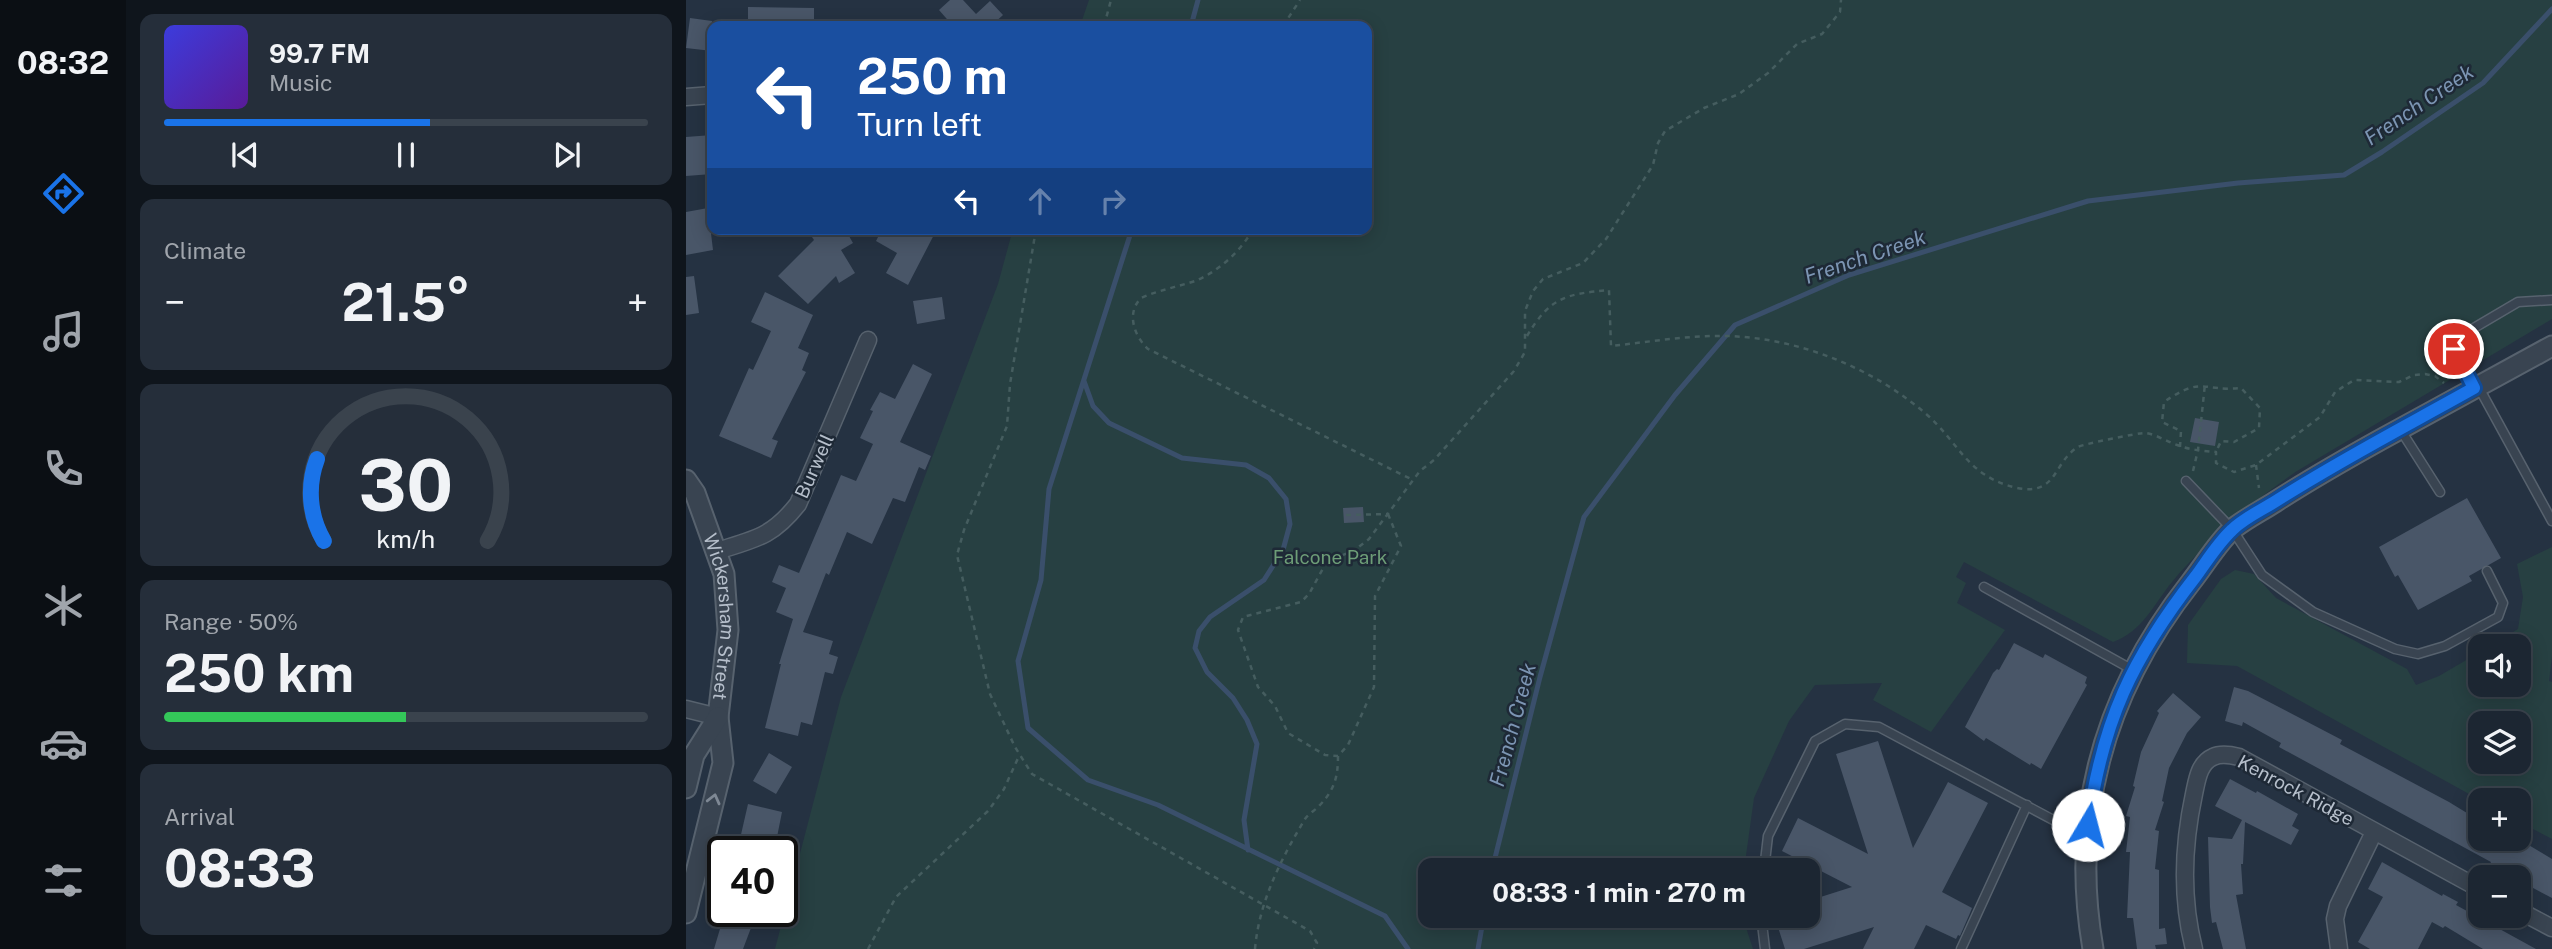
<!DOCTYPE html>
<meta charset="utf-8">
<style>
:root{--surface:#1c2632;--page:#252e3a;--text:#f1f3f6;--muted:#a0a5ac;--line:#3a434d;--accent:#1a73e8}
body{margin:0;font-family:"Public Sans",sans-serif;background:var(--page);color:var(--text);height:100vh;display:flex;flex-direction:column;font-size:26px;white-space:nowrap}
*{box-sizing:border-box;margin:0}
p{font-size:23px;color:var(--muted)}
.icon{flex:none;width:38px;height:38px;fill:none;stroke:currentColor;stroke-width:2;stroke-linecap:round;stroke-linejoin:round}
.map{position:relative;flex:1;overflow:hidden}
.side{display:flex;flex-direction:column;gap:14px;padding:14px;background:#0f151c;width:560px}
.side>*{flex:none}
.guide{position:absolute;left:21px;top:21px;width:665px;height:214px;border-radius:14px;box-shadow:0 4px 18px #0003,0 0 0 2px var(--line);background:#1a4fa0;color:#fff;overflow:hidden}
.fabs{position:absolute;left:1782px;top:634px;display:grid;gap:14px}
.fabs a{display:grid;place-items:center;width:63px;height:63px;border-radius:14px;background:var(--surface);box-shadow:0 4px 18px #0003,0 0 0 2px var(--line);font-size:35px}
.speed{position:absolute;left:21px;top:836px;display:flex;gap:14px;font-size:35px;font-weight:700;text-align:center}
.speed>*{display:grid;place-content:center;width:91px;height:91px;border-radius:50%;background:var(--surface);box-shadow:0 4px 18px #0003,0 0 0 2px var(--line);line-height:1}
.speed .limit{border:4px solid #111;border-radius:10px;background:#fff;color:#111}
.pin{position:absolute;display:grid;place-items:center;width:60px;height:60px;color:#fff;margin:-30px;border:4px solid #fff;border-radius:50%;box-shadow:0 2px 7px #0007}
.me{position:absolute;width:77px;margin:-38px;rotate:8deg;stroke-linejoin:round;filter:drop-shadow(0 0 5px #0008)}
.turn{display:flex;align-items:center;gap:24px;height:147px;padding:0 35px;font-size:32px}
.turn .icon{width:91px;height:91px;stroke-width:2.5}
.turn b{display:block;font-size:49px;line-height:60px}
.lanes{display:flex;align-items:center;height:66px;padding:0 35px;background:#0003;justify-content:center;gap:35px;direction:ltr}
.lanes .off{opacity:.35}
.big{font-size:52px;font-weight:700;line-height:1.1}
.side .widget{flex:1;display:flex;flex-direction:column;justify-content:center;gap:10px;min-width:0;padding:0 24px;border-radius:14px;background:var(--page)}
.side .dial{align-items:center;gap:0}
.dial svg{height:182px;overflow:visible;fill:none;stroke:var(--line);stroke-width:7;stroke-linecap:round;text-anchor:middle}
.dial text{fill:var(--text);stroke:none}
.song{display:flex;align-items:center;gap:21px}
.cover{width:84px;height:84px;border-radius:10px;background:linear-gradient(135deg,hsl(240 70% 55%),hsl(270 70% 35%))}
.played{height:7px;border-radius:4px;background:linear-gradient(90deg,var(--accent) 55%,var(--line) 55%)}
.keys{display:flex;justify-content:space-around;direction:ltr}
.heat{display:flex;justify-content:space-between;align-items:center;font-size:38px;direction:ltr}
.charge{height:10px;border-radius:5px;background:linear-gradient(90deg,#34c759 50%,var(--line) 0)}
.trip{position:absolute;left:732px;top:858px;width:402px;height:70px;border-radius:14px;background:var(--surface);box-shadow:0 4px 18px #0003,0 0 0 2px var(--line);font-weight:700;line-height:70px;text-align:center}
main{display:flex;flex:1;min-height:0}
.tabs{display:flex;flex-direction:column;width:126px;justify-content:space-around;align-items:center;background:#0b0f14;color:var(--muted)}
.tabs .icon{width:49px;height:49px}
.tabs .current{color:var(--accent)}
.tabs b{font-size:32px;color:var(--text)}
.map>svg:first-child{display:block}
.green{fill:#274042;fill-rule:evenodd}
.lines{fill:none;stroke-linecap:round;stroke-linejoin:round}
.stream{stroke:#3a4f6b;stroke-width:5}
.building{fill:#495668}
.service-casing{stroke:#57626e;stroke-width:11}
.minor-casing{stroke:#57626e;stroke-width:19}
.tertiary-casing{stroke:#57626e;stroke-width:23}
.path{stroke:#455d5f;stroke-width:2.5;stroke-dasharray:5 5;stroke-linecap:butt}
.service{stroke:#394451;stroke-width:8}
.minor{stroke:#394451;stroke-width:16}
.tertiary{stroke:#394451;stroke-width:19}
.oneway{stroke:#7e8894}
.route-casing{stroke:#114b97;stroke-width:18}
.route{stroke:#1a73e8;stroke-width:12}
.labels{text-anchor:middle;stroke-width:5;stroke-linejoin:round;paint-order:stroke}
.street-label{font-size:19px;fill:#b6bfcb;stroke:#1e2936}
.park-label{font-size:19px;fill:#6d9d77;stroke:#1e2936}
.water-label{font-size:21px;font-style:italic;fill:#7c95b3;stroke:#1e2936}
</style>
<main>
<nav class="tabs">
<b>08:32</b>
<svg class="icon current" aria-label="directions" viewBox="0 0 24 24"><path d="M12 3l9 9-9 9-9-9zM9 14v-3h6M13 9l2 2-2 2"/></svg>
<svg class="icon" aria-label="music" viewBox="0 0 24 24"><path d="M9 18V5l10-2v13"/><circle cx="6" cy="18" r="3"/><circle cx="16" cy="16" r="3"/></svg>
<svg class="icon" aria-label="phone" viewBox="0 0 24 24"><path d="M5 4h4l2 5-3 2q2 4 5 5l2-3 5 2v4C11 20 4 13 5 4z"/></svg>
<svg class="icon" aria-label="climate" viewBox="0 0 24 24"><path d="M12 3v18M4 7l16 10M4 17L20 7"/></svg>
<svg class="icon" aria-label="car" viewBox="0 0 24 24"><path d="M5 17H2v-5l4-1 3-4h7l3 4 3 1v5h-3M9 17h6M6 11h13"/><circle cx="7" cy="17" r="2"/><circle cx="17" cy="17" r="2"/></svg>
<svg class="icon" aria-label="filters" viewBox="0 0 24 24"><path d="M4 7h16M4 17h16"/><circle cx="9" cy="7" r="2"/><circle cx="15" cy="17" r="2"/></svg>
</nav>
<section class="side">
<div class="widget">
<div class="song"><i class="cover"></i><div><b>99.7 FM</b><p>Music</p></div></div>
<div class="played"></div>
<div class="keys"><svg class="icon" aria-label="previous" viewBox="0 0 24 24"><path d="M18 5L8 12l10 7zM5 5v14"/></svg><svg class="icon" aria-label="pause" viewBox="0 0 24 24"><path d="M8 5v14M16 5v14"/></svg><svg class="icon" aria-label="next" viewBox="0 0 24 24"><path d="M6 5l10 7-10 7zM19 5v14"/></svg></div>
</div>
<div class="widget"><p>Climate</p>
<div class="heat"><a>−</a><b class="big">21.5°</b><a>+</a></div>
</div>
<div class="widget dial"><svg viewBox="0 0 100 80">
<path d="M14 69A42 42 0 1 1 86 69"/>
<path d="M14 69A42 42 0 0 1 11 33" stroke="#1a73e8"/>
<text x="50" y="56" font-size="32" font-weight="700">30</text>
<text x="50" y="72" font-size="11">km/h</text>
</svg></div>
<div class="widget"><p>Range · 50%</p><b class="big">250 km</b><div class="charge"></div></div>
<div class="widget"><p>Arrival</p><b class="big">08:33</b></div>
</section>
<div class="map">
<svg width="1866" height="949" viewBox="0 0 1866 949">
<rect width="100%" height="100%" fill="#253242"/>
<path class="green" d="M 403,0 L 1866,0 L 1866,319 L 1611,471 C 1578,494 1547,518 1519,546 C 1508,558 1496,569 1486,582 C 1467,605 1457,631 1427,642 L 1278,562 L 1270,577 L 1280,583 L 1271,603 L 1319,630 L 1245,732 L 1187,700 L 1196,683 L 1129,685 L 1103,721 L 1068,798 L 1058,870 L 744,870 L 744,915 L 1056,915 L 1067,949 L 89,949 L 155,697 L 312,284 L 327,229 L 681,229 L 681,26 L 394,26 Z
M 1866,547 L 1866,656 L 1863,681 L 1866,682 L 1866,839 L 1832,821 L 1832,800 L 1794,800 L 1551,666 L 1501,663 L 1502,625 L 1535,579 L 1549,570 L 1568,574 L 1590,598 L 1721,669 L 1730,685 L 1753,676 L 1794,652 L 1794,684 L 1832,684 L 1832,646 L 1804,646 L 1832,629 L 1837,597 L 1831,564 ZM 1794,723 L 1832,723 L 1832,761 L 1794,761 Z"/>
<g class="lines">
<path class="stream" d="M 505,26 L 512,0
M 446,229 L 363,489 L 355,580 L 332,661 L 342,728 L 402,780 L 472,805 L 699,916 L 722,949
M 398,381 L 407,406 L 423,423 L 496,458 L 560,465 L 583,478 L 600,499 L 604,524 L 597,550 L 578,580 L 524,617 L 513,631 L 509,648 L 521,672 L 547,698 L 561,720 L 571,744 L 558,820 L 562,850
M 806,870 L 854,677 L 898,517 L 989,395 L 1049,325 L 1163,275 L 1402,201 L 1552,183 L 1658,175 L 1696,152 L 1797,83 L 1866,9
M 792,949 L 798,915"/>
</g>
<path class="building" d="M 264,0 L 277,0 L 290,14 L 304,1 L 317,15 L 305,26 L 267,26 L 253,10 Z
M 62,7 L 128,8 L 128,26 L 62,26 Z
M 4,18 L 26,21 L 26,51 L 0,48 Z
M 26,135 L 26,174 L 0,176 L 0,137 Z
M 22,208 L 27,250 L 0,255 L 0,212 Z
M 140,229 L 159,229 L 167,243 L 155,250 L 169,273 L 153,283 L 150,276 L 122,304 L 92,276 L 128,240 L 126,237 Z
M 196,229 L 251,229 L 222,285 L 200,273 L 211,253 L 190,241 Z
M 8,276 L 13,313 L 0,315 L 0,277 Z
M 79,292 L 127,315 L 112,348 L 123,353 L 116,370 L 120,372 L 86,439 L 92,441 L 85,458 L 33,436 L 63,368 L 67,370 L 85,331 L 65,322 Z
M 256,297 L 259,319 L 231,324 L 227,301 Z
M 227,364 L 246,374 L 214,442 L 245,456 L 239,470 L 233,467 L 219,502 L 207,498 L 186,544 L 161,532 L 143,575 L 140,573 L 117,632 L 147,641 L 143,654 L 152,657 L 147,674 L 139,672 L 126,725 L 115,722 L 112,736 L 79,728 L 95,664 L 93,664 L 107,619 L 90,612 L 100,588 L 86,582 L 93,565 L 113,573 L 155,475 L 170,481 L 187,444 L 174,438 L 187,411 L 184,410 L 194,392 L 209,399 Z
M 1509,418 L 1533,422 L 1529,446 L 1504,442 Z
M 1781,498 L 1815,558 L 1783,576 L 1786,581 L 1732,610 L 1712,575 L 1709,577 L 1693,547 Z
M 677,507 L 678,522 L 658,523 L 657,508 Z
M 1328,643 L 1357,658 L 1359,654 L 1401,677 L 1399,683 L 1401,685 L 1355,769 L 1345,763 L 1344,765 L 1300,738 L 1298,741 L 1279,727 L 1307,673 L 1311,669 L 1313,670 Z
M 1548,687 L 1562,691 L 1656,740 L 1654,744 L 1763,802 L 1794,821 L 1794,838 L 1831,838 L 1866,859 L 1866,898 L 1832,880 L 1832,877 L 1826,877 L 1803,866 L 1805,862 L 1593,747 L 1595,743 L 1557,722 L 1556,726 L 1539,721 Z
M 1487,693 L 1515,717 L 1501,733 L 1483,768 L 1476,801 L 1478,802 L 1469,830 L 1473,831 L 1469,869 L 1473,870 L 1473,929 L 1479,928 L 1481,944 L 1469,945 L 1470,949 L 1451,949 L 1447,918 L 1441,918 L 1444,852 L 1440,852 L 1444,817 L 1440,816 L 1449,787 L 1447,786 L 1455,752 L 1473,713 L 1471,711 Z
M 1192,741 L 1227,848 L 1262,782 L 1302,803 L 1256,892 L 1286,908 L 1284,913 L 1274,936 L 1272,935 L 1270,939 L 1240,925 L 1228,949 L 1177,949 L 1188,927 L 1118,949 L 1099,949 L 1088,915 L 1122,915 L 1122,901 L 1166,887 L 1096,851 L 1112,818 L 1182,854 L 1150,754 Z
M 83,753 L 106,767 L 90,794 L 67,781 Z
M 1544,779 L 1570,793 L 1571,791 L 1612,814 L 1606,826 L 1613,830 L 1605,845 L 1559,822 L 1557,864 L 1555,864 L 1557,894 L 1550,895 L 1560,949 L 1537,949 L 1530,922 L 1526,923 L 1524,907 L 1522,837 L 1546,839 L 1556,820 L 1529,806 Z
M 62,804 L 96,812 L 88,852 L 51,852 Z
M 1696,862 L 1756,896 L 1757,894 L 1772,902 L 1770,905 L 1850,949 L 1797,949 L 1759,926 L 1757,928 L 1746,922 L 1732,949 L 1684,949 L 1672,942 L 1697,897 L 1682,889 Z
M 39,912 L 71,912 L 57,949 L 28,949 Z"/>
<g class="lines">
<defs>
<path id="service" d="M 1792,386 L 1866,521
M 1788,387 L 1768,349 L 1776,335 L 1832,302 L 1866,300
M 1714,429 L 1754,492
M 1500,481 L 1546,529 L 1576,575 L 1627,612 L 1709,649 L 1732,654 L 1759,646 L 1812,617 L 1817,603 L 1801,571
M 1298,587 L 1447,670
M 1078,870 L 1082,836 L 1129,741 L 1159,724 L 1193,727 L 1401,838
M 1075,915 L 1079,949
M 1275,949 L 1341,805"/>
<path id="minor" d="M 0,97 L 26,95
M 31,551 C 69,539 86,537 112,504 L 182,340
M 0,709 L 32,717
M 1832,910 L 1866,928
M 1508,949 C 1495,898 1497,845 1508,794 C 1511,780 1513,763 1527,757 C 1535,753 1545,755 1553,757 L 1794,889
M 1653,949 L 1649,919 L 1652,906 L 1688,832"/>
<g id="tertiary">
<path id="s1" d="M 0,480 L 9,493 L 38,574 L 42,630 L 32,717 L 37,763 L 0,913"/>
<path d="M 0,788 L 8,755 L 32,717"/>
<path d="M 1407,949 C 1383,811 1420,690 1505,582 C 1518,566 1533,540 1548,528 C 1561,518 1575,511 1589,502 C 1623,480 1658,460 1694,440 C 1751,409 1809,377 1866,346"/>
</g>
</defs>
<use href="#service" class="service-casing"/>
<use href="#minor" class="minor-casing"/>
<use href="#tertiary" class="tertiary-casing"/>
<path class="path" d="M 418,26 L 425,0
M 597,26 L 614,0
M 350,229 L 324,384 L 321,426 L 278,530 L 271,555 L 304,694 L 329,747 L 346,774 L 624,931 L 631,943 L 628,949
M 567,229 C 556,250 532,272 509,281 C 491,287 473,290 455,298 C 440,313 448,336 462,349 L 727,480
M 841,336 C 864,297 880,294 923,290 L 925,346 C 963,342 1003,335 1041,336 C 1112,338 1185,367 1239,413 C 1274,443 1280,476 1331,488 C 1372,496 1367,462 1392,447 C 1397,444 1452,433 1459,433 C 1470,434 1483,443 1494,446 C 1505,450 1518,451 1530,452 L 1530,463 L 1548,472 L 1570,465 L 1634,417 L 1649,392 L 1668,380 L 1713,382 L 1728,375 L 1739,374 L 1749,376 L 1758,383
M 1494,447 L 1495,431 L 1476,422 L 1478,402 C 1517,375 1516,392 1555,388 L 1574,408 L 1573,428 L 1548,442 L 1535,441 L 1530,452
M 1570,465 L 1573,488
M 1507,471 L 1512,450 L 1519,384
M 702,514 L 715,546 L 689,596 L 688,687 L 662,745 L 652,756 L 639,755 L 602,733 L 589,706 L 572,687 L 552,630 L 557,617 L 615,602 L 623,594 L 640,563 L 670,549 L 683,539 L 734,471 L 748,460 L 828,371 L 839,352 L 839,311 L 847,291 L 857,279 L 897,263 L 920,239 L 967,165 L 972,143 L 979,131 L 1018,108 L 1053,94 L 1082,73 L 1111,44 L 1136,34 L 1154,12 L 1155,0
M 660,515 L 702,514
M 182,949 L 210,897 L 302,811 L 318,789 L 333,756
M 569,949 C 573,902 595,859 619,819 C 623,813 630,810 634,805 C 649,789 652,776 652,756"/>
<use href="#service" class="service"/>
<use href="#minor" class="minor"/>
<use href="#tertiary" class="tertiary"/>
</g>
<defs><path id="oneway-chevron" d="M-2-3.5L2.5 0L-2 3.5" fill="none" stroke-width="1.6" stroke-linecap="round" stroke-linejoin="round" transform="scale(1.75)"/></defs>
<use class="oneway" href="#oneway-chevron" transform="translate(28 799) rotate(-76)"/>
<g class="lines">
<defs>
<path id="route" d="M 1402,825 C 1416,722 1446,658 1510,576 C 1521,561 1532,543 1546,530 C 1558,518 1576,510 1590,501 C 1654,460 1722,425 1788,388 L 1768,349"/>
</defs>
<use href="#route" class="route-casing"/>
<use href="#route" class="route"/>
</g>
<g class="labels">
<g class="street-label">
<text transform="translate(128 466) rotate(-66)" y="7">Burwell</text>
<text dy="7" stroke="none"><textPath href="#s1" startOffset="144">Wickersham Street</textPath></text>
<text transform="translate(1610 790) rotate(28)" y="7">Kenrock Ridge</text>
</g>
<g class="park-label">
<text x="644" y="564">Falcone Park</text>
</g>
<g class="water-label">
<text transform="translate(1733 105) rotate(-34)" y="7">French Creek</text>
<text transform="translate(1179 257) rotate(-19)" y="7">French Creek</text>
<text transform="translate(827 725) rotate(-75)" y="7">French Creek</text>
</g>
</g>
</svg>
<div class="fabs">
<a><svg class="icon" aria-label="sound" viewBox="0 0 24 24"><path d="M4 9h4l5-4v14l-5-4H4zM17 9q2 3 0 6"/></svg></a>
<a><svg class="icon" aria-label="layers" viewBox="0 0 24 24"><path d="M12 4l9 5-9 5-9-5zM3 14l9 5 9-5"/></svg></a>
<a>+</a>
<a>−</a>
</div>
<div class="speed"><div class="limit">40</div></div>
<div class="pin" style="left:1768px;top:349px;background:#d93025"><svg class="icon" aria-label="arrive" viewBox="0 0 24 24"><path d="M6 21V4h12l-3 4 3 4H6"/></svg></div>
<svg class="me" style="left:1402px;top:825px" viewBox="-20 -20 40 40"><circle r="19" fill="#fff"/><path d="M0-13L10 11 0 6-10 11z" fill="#1a73e8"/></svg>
<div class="trip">08:33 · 1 min · 270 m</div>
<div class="guide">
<div class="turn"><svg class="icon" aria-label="left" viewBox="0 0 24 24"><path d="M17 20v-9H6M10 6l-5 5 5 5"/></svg><div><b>250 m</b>Turn left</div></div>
<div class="lanes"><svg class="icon" aria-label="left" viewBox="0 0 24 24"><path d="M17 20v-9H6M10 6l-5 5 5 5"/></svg><svg class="icon off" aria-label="ahead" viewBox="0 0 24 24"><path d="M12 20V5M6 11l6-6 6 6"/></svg><svg class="icon off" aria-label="right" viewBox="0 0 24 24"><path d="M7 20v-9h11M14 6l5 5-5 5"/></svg></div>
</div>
</div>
</main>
